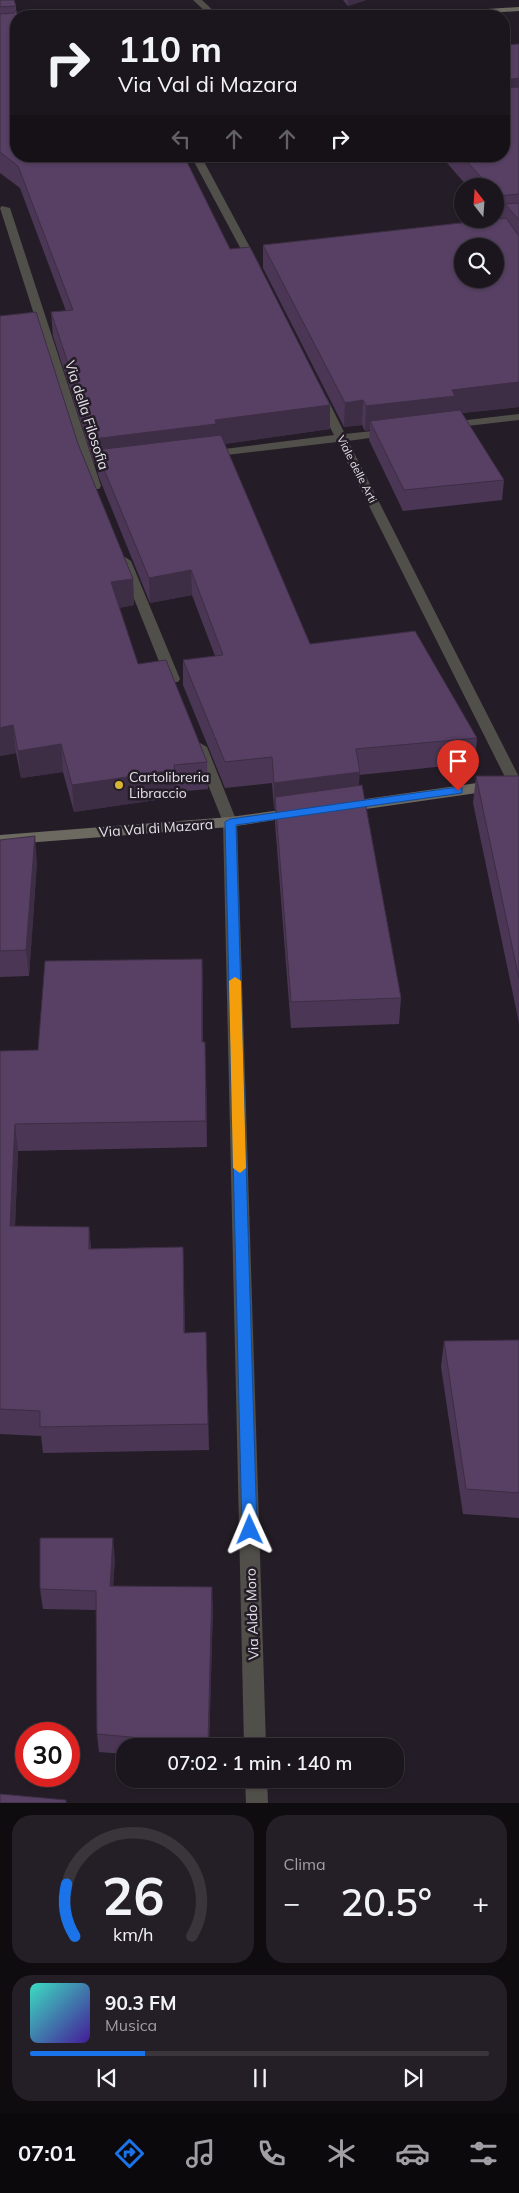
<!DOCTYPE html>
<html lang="it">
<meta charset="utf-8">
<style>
:root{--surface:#1b161d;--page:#241f26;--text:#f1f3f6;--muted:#a09fa4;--line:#39353b;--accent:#1a73e8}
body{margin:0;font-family:Mulish,sans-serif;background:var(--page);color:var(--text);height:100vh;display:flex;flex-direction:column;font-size:19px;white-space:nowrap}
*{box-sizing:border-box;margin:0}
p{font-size:16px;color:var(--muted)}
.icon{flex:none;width:28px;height:28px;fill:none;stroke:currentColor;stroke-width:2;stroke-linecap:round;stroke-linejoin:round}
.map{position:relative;height:1803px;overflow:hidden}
.details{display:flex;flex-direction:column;gap:12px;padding:12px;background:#0f0c10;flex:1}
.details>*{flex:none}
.hud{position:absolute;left:10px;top:10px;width:500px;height:152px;border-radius:20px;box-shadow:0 1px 4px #0004,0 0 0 1px var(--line);background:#1b161d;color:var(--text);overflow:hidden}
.needle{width:32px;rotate:343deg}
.tools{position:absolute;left:454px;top:178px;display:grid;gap:10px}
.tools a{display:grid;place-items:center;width:50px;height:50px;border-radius:50%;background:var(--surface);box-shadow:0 1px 4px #0004,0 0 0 1px var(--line);font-size:25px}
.speed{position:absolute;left:15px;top:1722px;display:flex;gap:10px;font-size:25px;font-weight:700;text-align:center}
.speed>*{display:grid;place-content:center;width:65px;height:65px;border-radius:50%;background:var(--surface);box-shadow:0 1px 4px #0004,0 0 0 1px var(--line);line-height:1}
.speed .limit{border:8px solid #d22;background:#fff;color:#111}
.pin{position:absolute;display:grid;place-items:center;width:42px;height:42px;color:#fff;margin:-51px -21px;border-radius:50% 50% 50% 0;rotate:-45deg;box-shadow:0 0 5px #0007}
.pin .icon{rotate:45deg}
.me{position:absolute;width:55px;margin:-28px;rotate:359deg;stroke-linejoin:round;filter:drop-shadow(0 0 4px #0008)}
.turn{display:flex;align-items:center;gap:18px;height:105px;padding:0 25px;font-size:22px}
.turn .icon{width:65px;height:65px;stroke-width:2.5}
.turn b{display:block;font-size:35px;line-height:42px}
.lanes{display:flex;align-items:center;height:48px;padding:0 25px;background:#0003;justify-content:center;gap:25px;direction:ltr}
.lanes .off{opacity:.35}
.big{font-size:38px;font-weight:600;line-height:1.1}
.details .tile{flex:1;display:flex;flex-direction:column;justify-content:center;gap:8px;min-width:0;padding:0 18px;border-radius:20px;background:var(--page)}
.details .dial{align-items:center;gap:0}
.dial svg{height:130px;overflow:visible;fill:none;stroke:var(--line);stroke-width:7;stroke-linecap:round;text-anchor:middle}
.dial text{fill:var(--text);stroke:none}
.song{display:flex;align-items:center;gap:15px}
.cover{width:60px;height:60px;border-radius:8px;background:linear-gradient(135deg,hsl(170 70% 55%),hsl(260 70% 35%))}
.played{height:5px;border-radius:2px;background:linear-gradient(90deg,var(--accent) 25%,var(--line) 25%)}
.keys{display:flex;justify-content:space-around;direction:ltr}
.heat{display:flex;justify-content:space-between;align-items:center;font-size:28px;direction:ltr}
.details .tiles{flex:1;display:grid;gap:12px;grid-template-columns:1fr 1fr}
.tile:last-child{grid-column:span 2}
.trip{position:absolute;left:116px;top:1738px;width:288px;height:50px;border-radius:20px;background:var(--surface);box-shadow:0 1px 4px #0004,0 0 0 1px var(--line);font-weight:600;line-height:50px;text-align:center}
.menu{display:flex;height:80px;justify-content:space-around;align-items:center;background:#0b090c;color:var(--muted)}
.menu .icon{width:35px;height:35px}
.menu .selected{color:var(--accent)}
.menu b{font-size:22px;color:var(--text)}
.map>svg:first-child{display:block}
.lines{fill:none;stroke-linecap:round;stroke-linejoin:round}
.street{fill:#514f49;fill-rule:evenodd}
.secondary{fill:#6c6960;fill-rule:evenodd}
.wall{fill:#4b3755}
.shaded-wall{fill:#3d2d45}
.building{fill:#574063;stroke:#3d2d45;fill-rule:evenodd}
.route{fill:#1a73e8;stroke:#114b97}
.slow{fill:#f59e0b}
.poi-dot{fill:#d6b534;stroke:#241d27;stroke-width:2}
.labels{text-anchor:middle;stroke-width:5;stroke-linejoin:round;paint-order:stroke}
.far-street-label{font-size:11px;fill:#e5e1e8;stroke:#241d27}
.street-label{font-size:14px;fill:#e5e1e8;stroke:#241d27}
.poi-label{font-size:14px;fill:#e5e1e8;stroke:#241d27;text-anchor:start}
</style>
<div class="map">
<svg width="519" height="1803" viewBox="0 0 519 1803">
<rect width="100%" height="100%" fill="#241d27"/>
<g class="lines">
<path class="street" d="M 193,0 L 202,0 L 219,16 L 210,16 Z
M 191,156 L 201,156 L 260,266 L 259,268 L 250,266 Z
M 2,206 L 10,208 L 101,486 L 99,489 L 91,489 L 89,486 L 0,208 Z
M 321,395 L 327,398 L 345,434 L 390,429 L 396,432 L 390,435 L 348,441 L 519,777 L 519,787 L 510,786 L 508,783 L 337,442 L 209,457 L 203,454 L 209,451 L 334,435 L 315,398 Z
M 519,414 L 519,420 L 450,428 L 444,425 L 450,422 Z
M 125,557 L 131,561 L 180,679 L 178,682 L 168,682 L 166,679 L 119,561 Z
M 200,743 L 207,747 L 237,822 L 266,1746 L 244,1746 L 223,822 L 193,747 Z
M 245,1779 L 267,1779 L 268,1803 L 246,1803 Z"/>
<path class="secondary" d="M 519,7 L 519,11 L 444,16 L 406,16 L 410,14 Z
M 519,777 L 519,787 L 345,812 L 338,807 L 345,802 Z
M 295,808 L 300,810 L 302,813 L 300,816 L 230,827 L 0,845 L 0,835 L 230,817 Z"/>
</g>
<path class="wall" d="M 0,0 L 16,6 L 16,156 L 230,249 L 330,405 L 330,429 L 224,444 L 310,644 L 477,738 L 475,763 L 359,775 L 359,786 L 401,998 L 399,1024 L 291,1028 L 275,823 L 275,809 L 274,809 L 272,783 L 225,788 L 183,685 L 183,660 L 215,656 L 192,595 L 150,603 L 98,475 L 97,464 L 94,464 L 53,336 L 51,312 L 66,311 L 20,188 L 0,173 Z
M 343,0 L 366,0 L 348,6 Z
M 519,44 L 519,407 L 462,413 L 504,480 L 502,500 L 403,511 L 369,440 L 370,430 L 365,431 L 362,425 L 344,427 L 263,268 L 263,245 L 504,218 L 496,219 L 495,218 L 495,186 L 467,186 L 441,156 L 504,156 Z
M 78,444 L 133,579 L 134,605 L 119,608 L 138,664 L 207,762 L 208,789 L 176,792 L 176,797 L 74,812 L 63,772 L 21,778 L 16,753 L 0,756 Z
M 476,776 L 519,776 L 519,1023 L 473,803 Z
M 0,840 L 37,862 L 29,976 L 0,977 Z
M 202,959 L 203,986 L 203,1042 L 206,1069 L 207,1147 L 18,1151 L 15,1226 L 89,1227 L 91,1249 L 183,1247 L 185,1333 L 206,1332 L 209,1450 L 43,1453 L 41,1436 L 0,1434 L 0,1051 L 38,1050 Z
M 519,1340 L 519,1518 L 463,1514 L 441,1367 L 444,1341 Z
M 115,1558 L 113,1586 L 213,1606 L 209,1746 L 125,1746 L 125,1754 L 99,1752 L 97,1734 L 96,1610 L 43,1609 L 40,1589 Z"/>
<path class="shaded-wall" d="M 348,0 L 366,0 L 348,6 Z
M 519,78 L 519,100 L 504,102 L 504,80 Z
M 519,382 L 519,407 L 454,414 L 370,421 L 370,430 L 365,431 L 366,406 L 452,390 Z
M 363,400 L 362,425 L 344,427 L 345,403 Z
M 330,405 L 330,429 L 217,445 L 96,450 L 97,464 L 94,464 L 93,439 L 215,420 Z
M 191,570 L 192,595 L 150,603 L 149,578 Z
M 133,579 L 134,605 L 112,609 L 111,582 Z
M 13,725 L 16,753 L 0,756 L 0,728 Z
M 61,744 L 63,772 L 21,778 L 18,751 Z
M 175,770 L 176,797 L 74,812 L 72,785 Z
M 360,772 L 358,797 L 275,797 L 275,809 L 274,809 L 274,783 Z
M 35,836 L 37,862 L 29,976 L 26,950 Z
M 202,959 L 203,986 L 202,1069 Z
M 205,1042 L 206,1069 L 207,1147 L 206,1121 Z
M 15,1124 L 18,1151 L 14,1253 L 10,1226 Z
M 89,1227 L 91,1253 L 89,1249 Z
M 183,1247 L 184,1274 L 185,1359 L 184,1333 Z
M 113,1538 L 115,1558 L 112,1605 L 110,1586 Z
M 212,1587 L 213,1606 L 209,1746 L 208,1746 Z"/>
<path class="building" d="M 0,0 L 14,0 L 16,6 L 0,7 Z
M 16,10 L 18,16 L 16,16 L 16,156 L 184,156 L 230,249 L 250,247 L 330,405 L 215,420 L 216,424 L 93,439 L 51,312 L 73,310 L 18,166 L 0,152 L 0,14 L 14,13 Z
M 519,44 L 519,78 L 504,80 L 505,88 L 519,87 L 519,194 L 498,196 L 495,193 L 495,186 L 489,186 L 462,156 L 504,156 L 504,45 Z
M 519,203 L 519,220 L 505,204 Z
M 506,218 L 519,236 L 519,382 L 452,390 L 455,396 L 366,406 L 363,400 L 345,403 L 263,245 ZM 462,246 L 495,246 L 495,279 L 462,279 Z
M 36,312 L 78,444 L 133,579 L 111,582 L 138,664 L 166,660 L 207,762 L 174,765 L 175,770 L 72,785 L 61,744 L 18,751 L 13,725 L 0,728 L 0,316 Z
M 460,410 L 504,480 L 404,490 L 370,421 Z
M 221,435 L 310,644 L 415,631 L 477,738 L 356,749 L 360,772 L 274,783 L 272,757 L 225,762 L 183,660 L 223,655 L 191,570 L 149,578 L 96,450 Z
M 476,776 L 519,776 L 519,979 Z
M 362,785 L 401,998 L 291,1002 L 275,797 Z
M 35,836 L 26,950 L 0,951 L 0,840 Z
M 202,959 L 202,1042 L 205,1042 L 206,1121 L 15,1124 L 10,1226 L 89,1227 L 89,1249 L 183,1247 L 184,1333 L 206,1332 L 208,1424 L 40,1427 L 40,1411 L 0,1409 L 0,1051 L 38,1050 L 45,961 Z
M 519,1340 L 519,1493 L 466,1489 L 444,1341 Z
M 40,1538 L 113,1538 L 110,1586 L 212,1587 L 208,1744 L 97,1734 L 96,1591 L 40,1589 Z
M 0,1794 L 66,1800 L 66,1803 L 0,1803 Z"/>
<path class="route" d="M 458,787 L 462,788 L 462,793 L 236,825 L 257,1530 L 255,1535 L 250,1537 L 244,1535 L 242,1530 L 225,822 L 230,819 Z"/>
<path class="slow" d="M 235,977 L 241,981 L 246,1168 L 240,1173 L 233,1168 L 229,981 Z"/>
<circle class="poi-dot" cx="119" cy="785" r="5"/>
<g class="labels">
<g class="far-street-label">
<text transform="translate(357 469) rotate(63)" y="4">Viale delle Arti</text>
</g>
<g class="street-label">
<text transform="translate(87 415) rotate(72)" y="5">Via della Filosofia</text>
<text transform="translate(156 828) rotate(-4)" y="5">Via Val di Mazara</text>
<text transform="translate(252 1614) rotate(-92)" y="5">Via Aldo Moro</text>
</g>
<g class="poi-label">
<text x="129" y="782">Cartolibreria<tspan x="129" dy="16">Libraccio</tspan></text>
</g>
</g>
</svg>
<div class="tools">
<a><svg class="needle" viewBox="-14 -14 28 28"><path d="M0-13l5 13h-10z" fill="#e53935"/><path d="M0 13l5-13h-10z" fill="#a09fa4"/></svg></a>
<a><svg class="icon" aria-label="search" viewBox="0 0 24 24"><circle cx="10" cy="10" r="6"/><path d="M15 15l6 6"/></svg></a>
</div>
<div class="speed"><div class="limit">30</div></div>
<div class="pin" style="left:458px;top:791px;background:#d93025"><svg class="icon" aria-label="arrive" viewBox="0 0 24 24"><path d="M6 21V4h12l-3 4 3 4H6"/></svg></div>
<svg class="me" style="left:250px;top:1530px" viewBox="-20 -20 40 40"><path d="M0-17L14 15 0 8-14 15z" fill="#1a73e8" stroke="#fff" stroke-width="4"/></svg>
<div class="trip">07:02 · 1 min · 140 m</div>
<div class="hud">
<div class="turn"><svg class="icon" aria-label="right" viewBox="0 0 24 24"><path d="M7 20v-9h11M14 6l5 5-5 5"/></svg><div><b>110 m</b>Via Val di Mazara</div></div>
<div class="lanes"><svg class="icon off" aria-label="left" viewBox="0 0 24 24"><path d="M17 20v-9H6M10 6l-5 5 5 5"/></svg><svg class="icon off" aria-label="ahead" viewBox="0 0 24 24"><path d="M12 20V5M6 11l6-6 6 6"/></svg><svg class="icon off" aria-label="ahead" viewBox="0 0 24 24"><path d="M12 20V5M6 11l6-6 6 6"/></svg><svg class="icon" aria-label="right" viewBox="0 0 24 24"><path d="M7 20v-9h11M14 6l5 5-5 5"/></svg></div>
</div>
</div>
<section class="details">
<div class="tiles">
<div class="tile dial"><svg viewBox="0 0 100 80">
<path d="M14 69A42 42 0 1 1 86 69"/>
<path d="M14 69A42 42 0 0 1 9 37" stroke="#1a73e8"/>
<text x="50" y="56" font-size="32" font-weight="700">26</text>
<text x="50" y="72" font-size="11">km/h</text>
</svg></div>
<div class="tile"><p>Clima</p>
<div class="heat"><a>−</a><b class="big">20.5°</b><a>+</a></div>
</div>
<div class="tile">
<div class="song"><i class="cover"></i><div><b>90.3 FM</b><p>Musica</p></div></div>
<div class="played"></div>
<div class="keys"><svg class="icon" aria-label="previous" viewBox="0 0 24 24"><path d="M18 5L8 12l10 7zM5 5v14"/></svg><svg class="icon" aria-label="pause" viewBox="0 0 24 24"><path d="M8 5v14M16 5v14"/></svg><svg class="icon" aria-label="next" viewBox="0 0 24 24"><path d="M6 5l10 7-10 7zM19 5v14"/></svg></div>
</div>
</div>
</section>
<nav class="menu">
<b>07:01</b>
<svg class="icon selected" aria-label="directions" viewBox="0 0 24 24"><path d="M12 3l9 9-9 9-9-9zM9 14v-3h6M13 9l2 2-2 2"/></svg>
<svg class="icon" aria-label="music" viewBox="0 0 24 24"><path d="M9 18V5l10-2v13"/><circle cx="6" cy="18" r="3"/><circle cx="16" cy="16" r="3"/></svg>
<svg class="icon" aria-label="phone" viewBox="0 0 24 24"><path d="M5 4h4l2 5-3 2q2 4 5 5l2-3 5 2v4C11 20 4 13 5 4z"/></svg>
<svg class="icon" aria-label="climate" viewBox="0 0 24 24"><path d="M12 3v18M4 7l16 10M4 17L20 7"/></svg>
<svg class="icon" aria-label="car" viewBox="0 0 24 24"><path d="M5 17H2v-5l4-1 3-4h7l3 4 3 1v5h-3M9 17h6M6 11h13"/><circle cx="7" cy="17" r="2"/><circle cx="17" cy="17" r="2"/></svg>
<svg class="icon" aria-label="filters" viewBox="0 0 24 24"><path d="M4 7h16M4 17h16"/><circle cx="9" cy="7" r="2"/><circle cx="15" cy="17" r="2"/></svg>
</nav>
